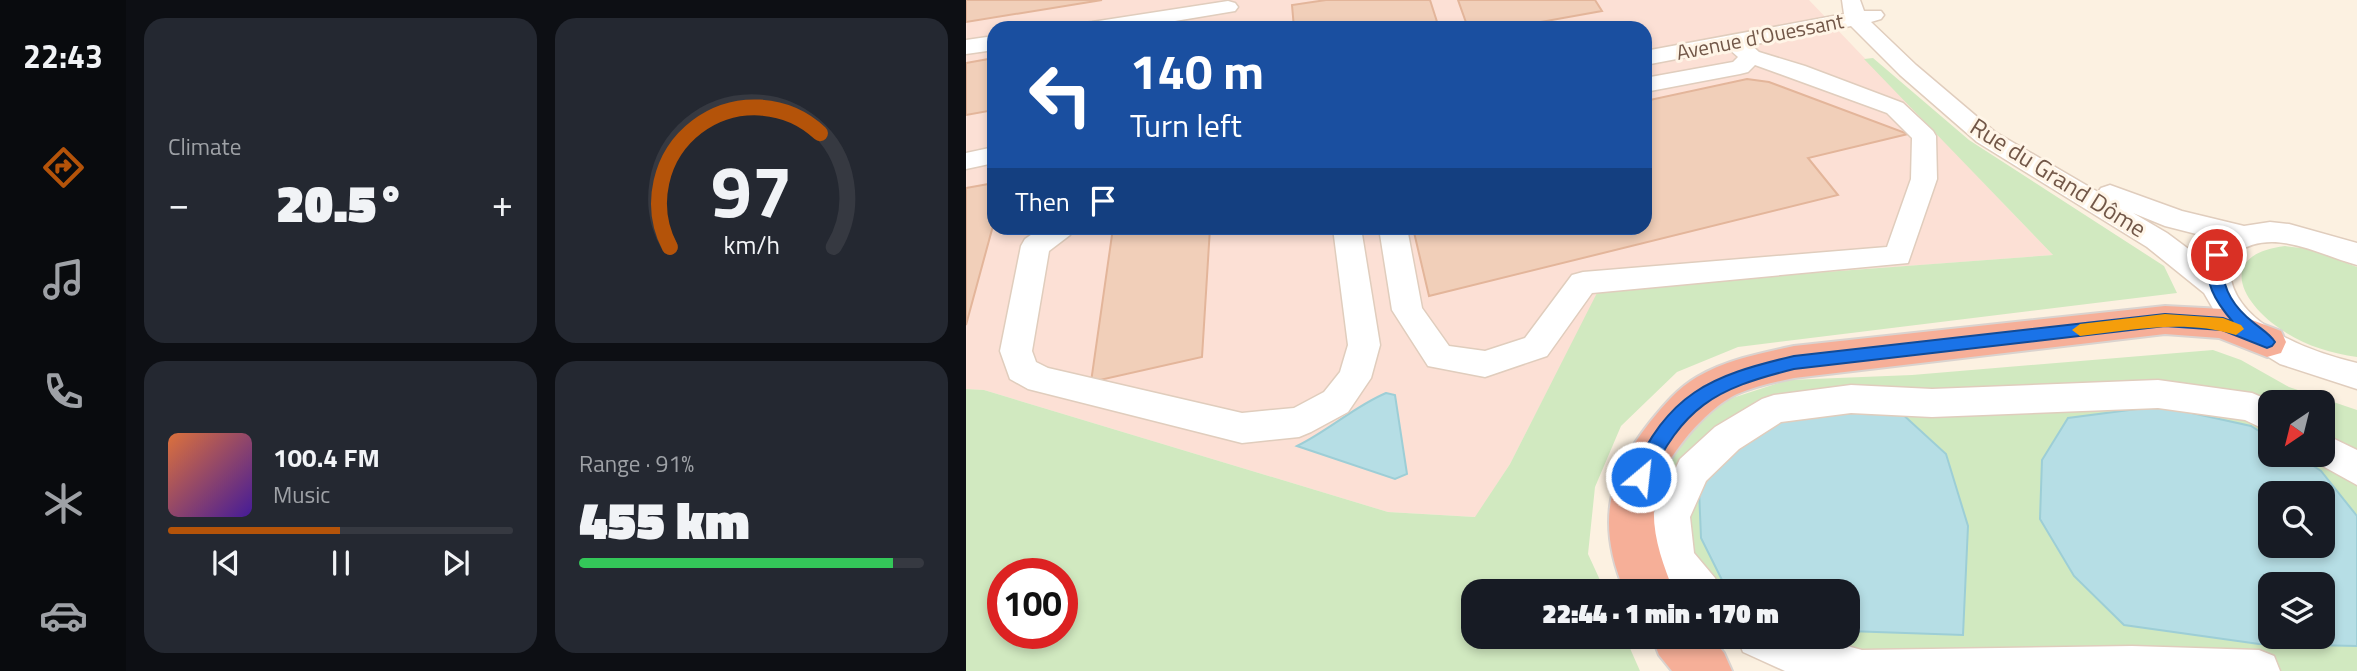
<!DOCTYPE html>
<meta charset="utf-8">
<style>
:root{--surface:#171b24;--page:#242831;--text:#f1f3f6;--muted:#9ea1a6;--line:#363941;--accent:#b45309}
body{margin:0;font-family:"Titillium Web",sans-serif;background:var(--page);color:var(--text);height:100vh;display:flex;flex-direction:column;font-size:26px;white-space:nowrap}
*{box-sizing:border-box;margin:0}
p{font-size:23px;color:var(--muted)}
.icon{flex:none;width:38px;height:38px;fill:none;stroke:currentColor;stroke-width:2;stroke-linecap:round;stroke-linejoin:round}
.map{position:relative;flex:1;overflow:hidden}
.side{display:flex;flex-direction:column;gap:18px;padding:18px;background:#0d0f14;width:840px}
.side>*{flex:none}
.top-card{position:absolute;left:21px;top:21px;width:665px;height:214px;border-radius:21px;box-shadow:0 4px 10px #0003;background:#1a4fa0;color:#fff;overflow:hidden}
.needle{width:46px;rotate:215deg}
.tools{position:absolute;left:1292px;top:390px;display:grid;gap:14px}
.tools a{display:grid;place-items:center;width:77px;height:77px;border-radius:14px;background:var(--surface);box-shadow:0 4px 10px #0003;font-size:35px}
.speed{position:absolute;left:21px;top:558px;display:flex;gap:14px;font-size:35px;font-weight:700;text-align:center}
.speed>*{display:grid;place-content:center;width:91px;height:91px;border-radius:50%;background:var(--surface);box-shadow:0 4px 10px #0003;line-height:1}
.speed .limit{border:10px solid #d22;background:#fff;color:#111}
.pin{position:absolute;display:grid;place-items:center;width:60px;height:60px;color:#fff;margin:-30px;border:4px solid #fff;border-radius:50%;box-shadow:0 2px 7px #0007}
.me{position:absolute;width:77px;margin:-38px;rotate:28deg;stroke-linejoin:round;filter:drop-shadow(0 0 5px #0008)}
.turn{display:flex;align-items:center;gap:24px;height:147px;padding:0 28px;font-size:32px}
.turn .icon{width:91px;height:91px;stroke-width:2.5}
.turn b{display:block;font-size:49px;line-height:60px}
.then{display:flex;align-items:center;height:66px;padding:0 28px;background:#0003;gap:14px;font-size:26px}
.big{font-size:52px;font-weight:800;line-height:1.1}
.side .widget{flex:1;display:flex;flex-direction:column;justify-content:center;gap:10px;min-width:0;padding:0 24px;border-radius:21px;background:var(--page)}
.side .dial{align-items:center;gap:0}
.dial svg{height:182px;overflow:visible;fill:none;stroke:var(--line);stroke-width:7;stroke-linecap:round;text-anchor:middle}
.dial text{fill:var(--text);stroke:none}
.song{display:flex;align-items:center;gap:21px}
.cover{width:84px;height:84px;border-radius:10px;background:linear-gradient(135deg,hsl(20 70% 55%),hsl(260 70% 35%))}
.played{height:7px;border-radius:4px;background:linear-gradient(90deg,var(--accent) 50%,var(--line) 50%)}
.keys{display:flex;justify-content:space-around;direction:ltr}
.heat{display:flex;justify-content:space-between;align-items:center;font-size:38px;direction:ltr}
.charge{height:10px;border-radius:5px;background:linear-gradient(90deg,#34c759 91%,var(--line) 0)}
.side .tiles{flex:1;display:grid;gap:18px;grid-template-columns:repeat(2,1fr)}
.trip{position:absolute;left:495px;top:579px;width:399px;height:70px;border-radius:21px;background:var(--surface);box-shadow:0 4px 10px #0003;font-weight:800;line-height:70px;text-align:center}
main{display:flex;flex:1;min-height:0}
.menu{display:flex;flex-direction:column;width:126px;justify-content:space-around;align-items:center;background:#090b0e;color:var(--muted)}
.menu .icon{width:49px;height:49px}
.menu .on{color:var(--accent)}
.menu b{font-size:32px;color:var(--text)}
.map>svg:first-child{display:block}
.commercial{fill:#fce0d5;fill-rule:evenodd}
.green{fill:#d1e9c0;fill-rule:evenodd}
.water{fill:#b6dee5;stroke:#9dced6;stroke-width:2;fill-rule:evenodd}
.building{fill:#f1cfb9;stroke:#e3b59a;stroke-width:2}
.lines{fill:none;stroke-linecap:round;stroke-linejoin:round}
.minor-casing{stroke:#e0cdbd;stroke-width:3}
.highway-casing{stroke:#dad3cf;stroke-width:4}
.minor{fill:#fff;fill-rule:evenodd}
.highway{fill:#f6af98;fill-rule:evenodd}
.route{fill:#1a73e8;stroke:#114b97;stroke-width:2}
.slow{fill:#f59e0b}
.labels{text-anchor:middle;stroke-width:6;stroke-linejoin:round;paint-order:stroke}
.far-street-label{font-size:21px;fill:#725748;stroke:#fff5e7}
.street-label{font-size:24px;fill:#725748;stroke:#fff5e7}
</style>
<main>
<nav class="menu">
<b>22:43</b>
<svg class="icon on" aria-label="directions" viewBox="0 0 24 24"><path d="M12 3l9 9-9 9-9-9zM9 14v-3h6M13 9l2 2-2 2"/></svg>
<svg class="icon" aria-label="music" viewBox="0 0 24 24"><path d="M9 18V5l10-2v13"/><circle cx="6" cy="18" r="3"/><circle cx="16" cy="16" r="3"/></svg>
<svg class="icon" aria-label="phone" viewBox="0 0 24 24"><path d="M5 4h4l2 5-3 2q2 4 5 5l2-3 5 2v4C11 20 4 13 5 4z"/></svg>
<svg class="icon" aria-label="climate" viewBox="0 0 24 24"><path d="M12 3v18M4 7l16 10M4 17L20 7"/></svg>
<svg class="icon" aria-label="car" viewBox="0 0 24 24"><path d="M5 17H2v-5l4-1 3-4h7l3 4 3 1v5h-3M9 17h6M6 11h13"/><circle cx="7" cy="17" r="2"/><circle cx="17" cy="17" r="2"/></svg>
</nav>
<section class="side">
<div class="tiles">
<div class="widget"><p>Climate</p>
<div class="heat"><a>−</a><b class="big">20.5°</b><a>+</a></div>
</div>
<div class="widget dial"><svg viewBox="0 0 100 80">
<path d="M14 69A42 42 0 1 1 86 69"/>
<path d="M14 69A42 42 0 0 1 80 19" stroke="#b45309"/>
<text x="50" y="56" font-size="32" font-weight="700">97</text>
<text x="50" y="72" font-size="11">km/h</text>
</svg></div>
<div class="widget">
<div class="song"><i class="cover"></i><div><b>100.4 FM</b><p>Music</p></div></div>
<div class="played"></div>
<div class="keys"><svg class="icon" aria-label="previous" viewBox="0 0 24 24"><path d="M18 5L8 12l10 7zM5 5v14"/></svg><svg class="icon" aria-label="pause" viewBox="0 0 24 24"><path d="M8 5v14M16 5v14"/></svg><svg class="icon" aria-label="next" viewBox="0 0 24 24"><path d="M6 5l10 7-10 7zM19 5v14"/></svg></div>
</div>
<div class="widget"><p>Range · 91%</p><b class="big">455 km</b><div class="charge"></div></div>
</div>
</section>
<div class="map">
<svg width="1391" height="671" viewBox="0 0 1391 671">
<rect width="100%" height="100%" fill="#fcf1e1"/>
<path class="commercial" d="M 0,0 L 843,0 L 1087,255 L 634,289 L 544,464 L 510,517 L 422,512 L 18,390 L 0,389 ZM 28,28 L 679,28 L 679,228 L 28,228 Z"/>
<path class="green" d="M 907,58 L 1003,140 L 1198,266 L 1211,293 L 772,347 L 711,372 L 655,426 L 629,487 L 622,554 L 639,591 L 508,592 L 508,637 L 659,637 L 674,671 L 0,671 L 0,389 L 18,390 L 422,512 L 509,517 L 544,464 L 633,289 L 1087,255 L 898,59 ZM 37,574 L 96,574 L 96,634 L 37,634 Z
M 1319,246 L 1343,249 L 1391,267 L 1391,357 C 1365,353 1341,346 1319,332 C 1277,306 1247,255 1319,246 Z
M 1247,350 L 1275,360 L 1323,387 L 1391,410 L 1391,671 L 818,671 L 757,637 L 882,637 L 882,592 L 713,591 L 694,561 L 685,499 L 714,437 L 754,402 L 822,380 L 946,375 ZM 1304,402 L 1356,402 L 1356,455 L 1304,455 ZM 1304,494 L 1356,494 L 1356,546 L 1304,546 ZM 1304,584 L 1356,584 L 1356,637 L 1304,637 Z"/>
<path class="water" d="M 420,393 L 429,395 L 441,474 L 429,479 L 331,446 C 362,431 389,406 420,393 Z
M 1194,406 L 1285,426 L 1304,438 L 1304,455 L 1331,455 L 1355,471 L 1391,516 L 1391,646 L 1293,644 L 1158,625 L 1108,576 L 1074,519 L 1076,460 L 1102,418 ZM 1304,494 L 1356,494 L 1356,546 L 1304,546 ZM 1304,584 L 1356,584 L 1356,637 L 1304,637 Z
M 933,411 L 980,454 L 1002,526 L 997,635 L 882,631 L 882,592 L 761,590 L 735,538 L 733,489 L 771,439 L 823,416 Z"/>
<path class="building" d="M 0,0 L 136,0 L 0,22 Z
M 360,0 L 464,0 L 473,28 L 328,28 L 326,5 Z
M 492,0 L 629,0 L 636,11 L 541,28 L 502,28 Z
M 28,58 L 28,110 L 0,115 L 0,63 Z
M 781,79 L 803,82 L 942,134 L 842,158 L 872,195 L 463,296 L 447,228 L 679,228 L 679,101 Z
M 28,183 L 28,222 L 0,325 L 0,188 Z
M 147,228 L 244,228 L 236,357 L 125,382 Z"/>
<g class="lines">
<defs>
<path id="minor" d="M 876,0 L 894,0 L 898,11 L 915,11 L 918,15 L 915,19 L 905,22 L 950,65 L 1029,132 L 1132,192 L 1135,188 L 1144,185 L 1216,211 L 1278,226 L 1304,222 L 1323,224 L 1391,243 L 1391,265 C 1351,254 1306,226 1268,254 C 1262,263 1262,270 1265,280 C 1276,328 1348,353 1391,363 L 1391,389 L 1314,364 L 1270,337 L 1253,319 L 1238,293 L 1181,247 L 1011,142 L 934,75 L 885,26 L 785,45 L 793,52 L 839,66 L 937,103 L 967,131 L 970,136 L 971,179 L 942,263 L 626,293 L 581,356 L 519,377 L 462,366 L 426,310 L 413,228 L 441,228 L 456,308 L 483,346 L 519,351 L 559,338 L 606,275 L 617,272 L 921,247 L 945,179 L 946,138 L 921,113 L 789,65 L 782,72 L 774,74 L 679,92 L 679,78 L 767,62 L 772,57 L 763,49 L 679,65 L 679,51 L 878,14 ZM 1167,213 L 1199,226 L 1250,239 L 1236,259 L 1201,233 Z
M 262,1 L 269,3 L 272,7 L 269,11 L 167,28 L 115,28 L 118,23 L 126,22 Z
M 28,36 L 28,50 L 0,54 L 0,40 Z
M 28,147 L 28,163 L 0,169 L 0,153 Z
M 75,228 L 108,228 L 104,235 L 83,251 L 66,351 L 70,362 L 82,368 L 276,413 L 328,408 L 358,392 L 374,372 L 382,345 L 367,228 L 395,228 L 414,345 L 405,378 L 382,412 L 345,432 L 333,437 L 276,443 L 62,389 L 44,379 L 34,351 L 55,246 L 59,239 Z
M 1192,380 L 1286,393 L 1307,402 L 1304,402 L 1304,432 L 1279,420 L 1192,408 L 966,417 L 885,413 L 815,422 L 773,449 L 740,481 L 724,517 L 728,553 L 749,578 L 755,592 L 710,592 L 695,573 L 690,560 L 686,517 L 714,459 L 749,427 L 796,399 L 808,395 L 885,385 L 966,389 Z
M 1356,433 L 1391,450 L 1391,485 L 1344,459 L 1342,455 L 1356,455 Z
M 771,637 L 847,637 L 896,650 L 1166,646 L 1293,650 L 1308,656 L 1314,671 L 819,671 L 777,652 Z"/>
<path id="highway" d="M 1199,306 L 1257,309 L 1315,331 L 1320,342 L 1315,353 L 1301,357 L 1253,338 L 1199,334 L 828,378 C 809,382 789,386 771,394 C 739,409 694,462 689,497 C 684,530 696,562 708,592 L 659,592 C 631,526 640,477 684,422 C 698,405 712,388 731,377 C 760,360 795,353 828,346 Z
M 686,637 L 745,637 L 758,653 L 766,671 L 706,671 L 693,655 Z"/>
</defs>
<use href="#minor" class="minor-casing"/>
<use href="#highway" class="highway-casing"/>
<use href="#minor" class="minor"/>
<use href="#highway" class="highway"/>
</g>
<path class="route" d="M 1251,249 L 1259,255 C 1252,283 1265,305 1288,323 C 1295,329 1304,334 1309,342 L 1306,346 L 1301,348 L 1256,330 L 1199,326 L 828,369 C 748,389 717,406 681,483 L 675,486 L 668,483 L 665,477 C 702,393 743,376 828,356 L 1199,314 L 1257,318 L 1267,322 C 1249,301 1237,282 1244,255 Z"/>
<path class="slow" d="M 1199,314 L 1257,318 L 1275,325 L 1278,329 L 1270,335 C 1219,319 1166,330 1114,336 L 1106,330 L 1114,324 Z"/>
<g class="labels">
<g class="far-street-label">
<text transform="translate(794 37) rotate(-11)" y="7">Avenue d'Ouessant</text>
</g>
<g class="street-label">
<text transform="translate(1092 178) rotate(32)" y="8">Rue du Grand Dôme</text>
</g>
</g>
</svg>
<div class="tools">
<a><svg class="needle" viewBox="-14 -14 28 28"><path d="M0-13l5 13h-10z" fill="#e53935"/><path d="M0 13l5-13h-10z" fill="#9ea1a6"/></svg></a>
<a><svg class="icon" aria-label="search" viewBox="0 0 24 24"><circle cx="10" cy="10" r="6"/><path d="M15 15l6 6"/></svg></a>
<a><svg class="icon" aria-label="layers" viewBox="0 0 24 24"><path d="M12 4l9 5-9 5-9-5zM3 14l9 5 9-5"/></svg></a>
</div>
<div class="speed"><div class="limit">100</div></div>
<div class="pin" style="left:1251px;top:255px;background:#d93025"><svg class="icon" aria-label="arrive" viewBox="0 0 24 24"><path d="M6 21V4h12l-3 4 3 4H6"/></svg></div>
<svg class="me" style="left:675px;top:477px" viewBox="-20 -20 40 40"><circle r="17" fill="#1a73e8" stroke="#fff" stroke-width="3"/><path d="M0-11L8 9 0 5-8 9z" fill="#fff"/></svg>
<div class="trip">22:44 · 1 min · 170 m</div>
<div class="top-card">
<div class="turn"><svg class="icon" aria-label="left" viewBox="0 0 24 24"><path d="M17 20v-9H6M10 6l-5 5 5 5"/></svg><div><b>140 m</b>Turn left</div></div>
<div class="then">Then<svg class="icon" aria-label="arrive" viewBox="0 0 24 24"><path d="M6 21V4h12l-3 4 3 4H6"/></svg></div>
</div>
</div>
</main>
